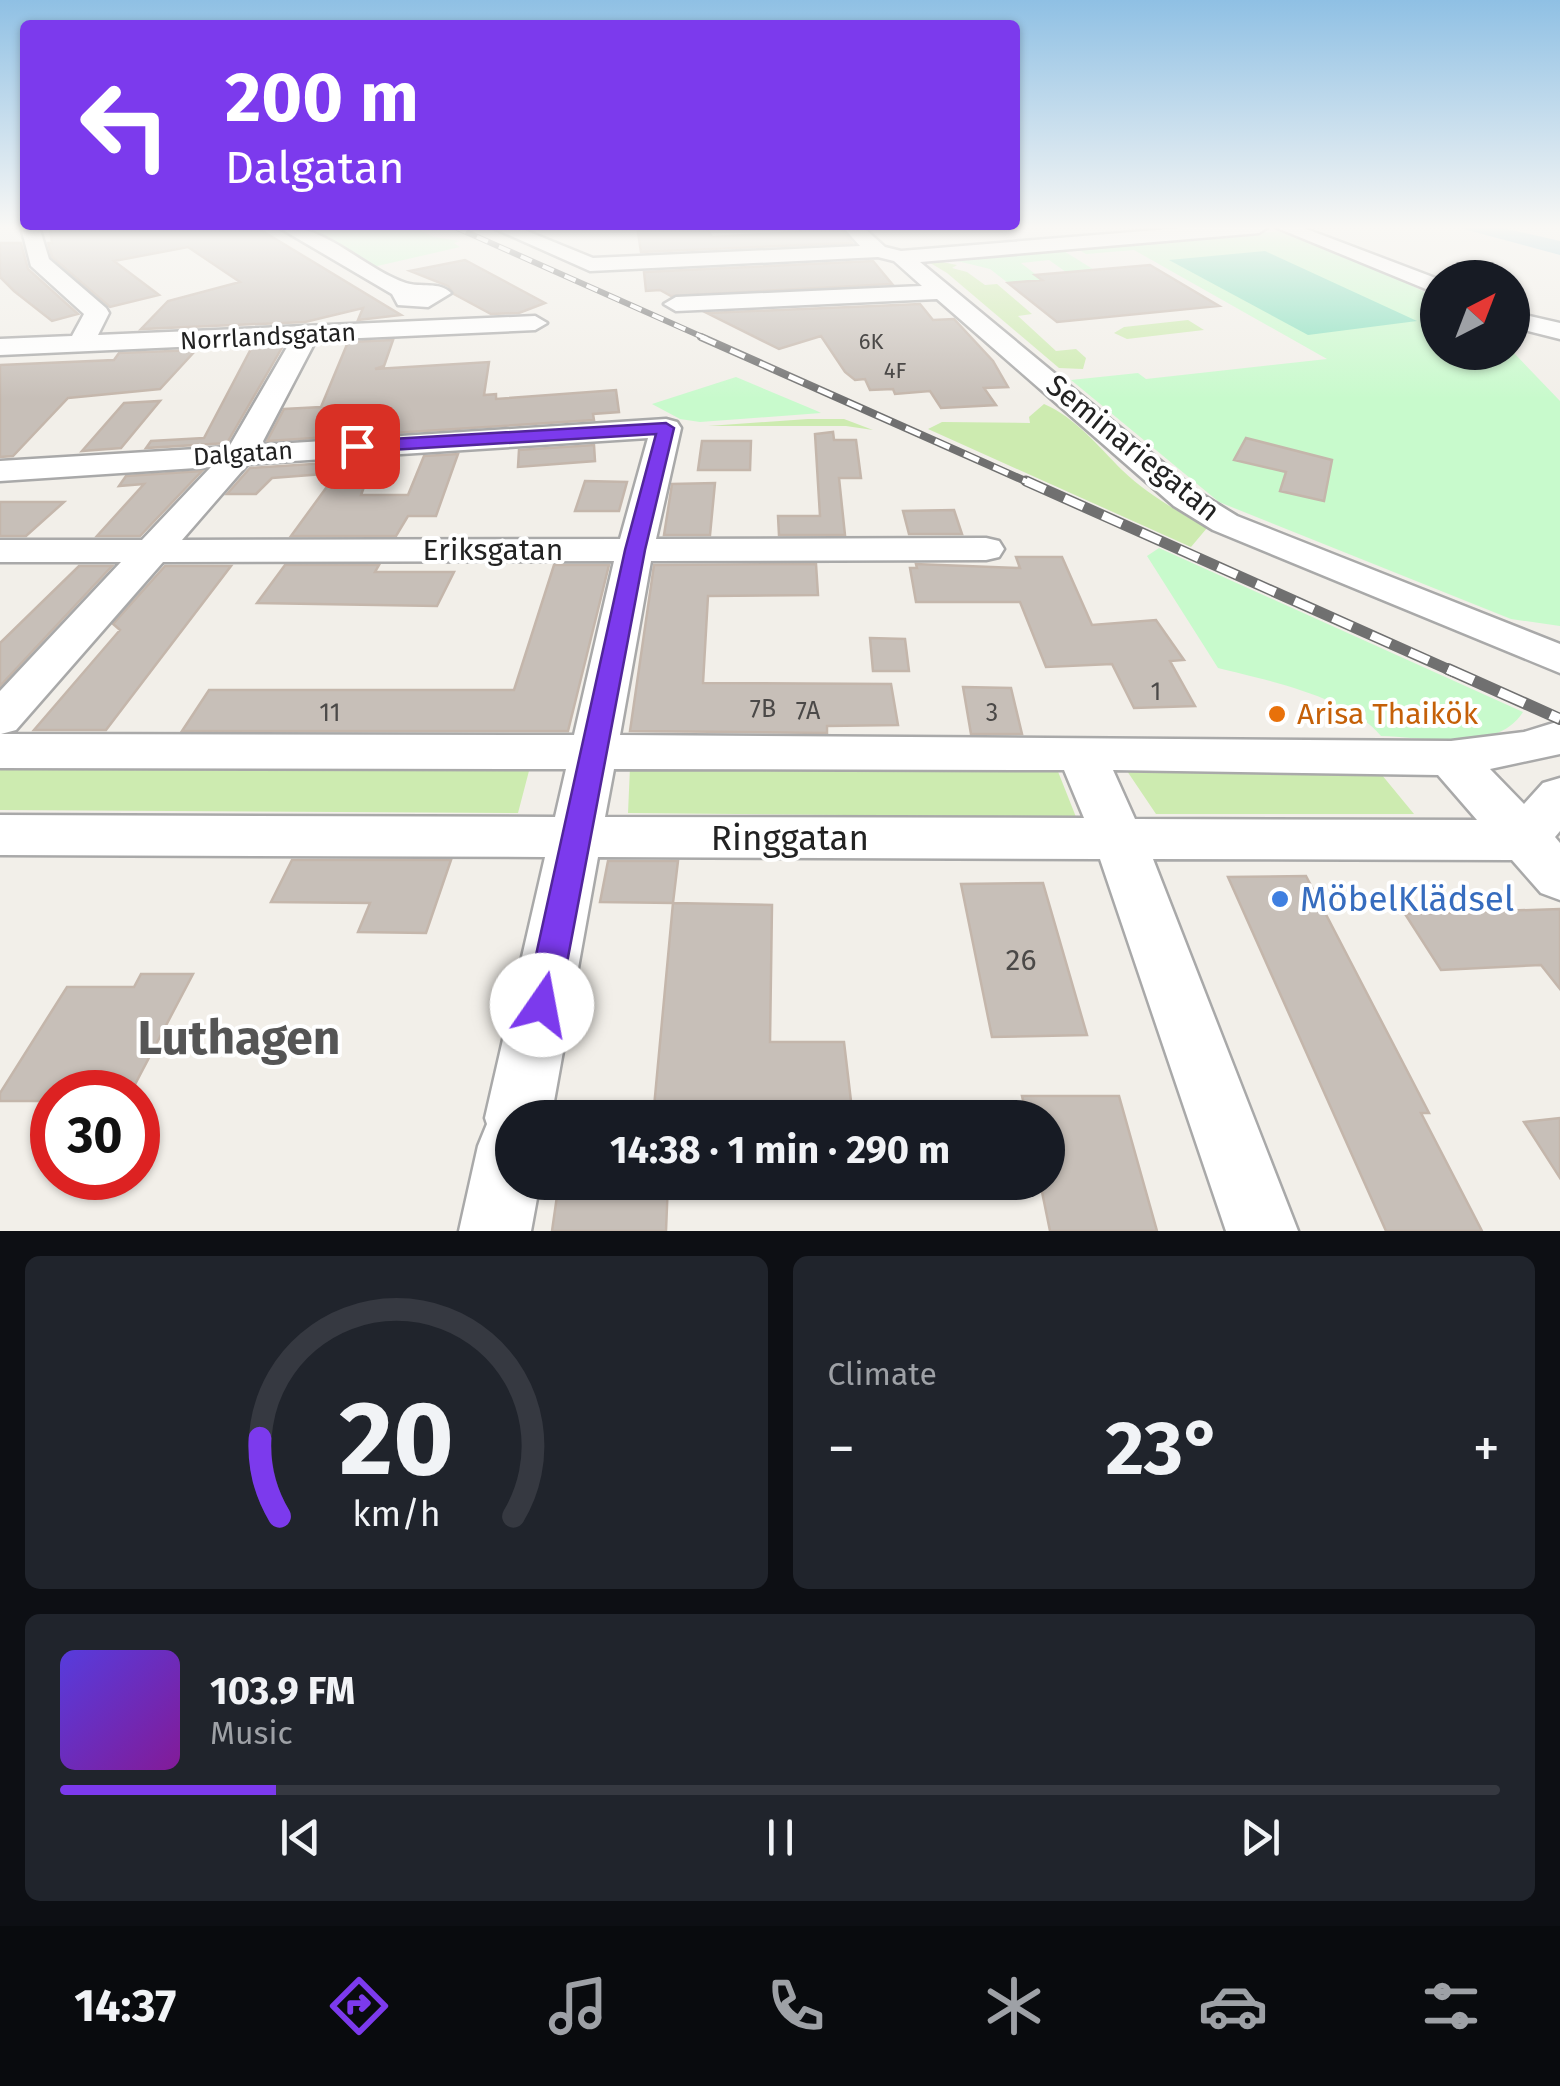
<!DOCTYPE html>
<meta charset="utf-8">
<style>
:root{--surface:#171b24;--page:#20242c;--text:#f1f3f6;--muted:#9ea1a6;--line:#363941;--accent:#7c3aed}
body{margin:0;font-family:"Fira Sans",sans-serif;background:var(--page);color:var(--text);height:100vh;display:flex;flex-direction:column;font-size:38px;white-space:nowrap}
*{box-sizing:border-box;margin:0}
p{font-size:32px;color:var(--muted)}
.icon{flex:none;width:55px;height:55px;fill:none;stroke:currentColor;stroke-width:2;stroke-linecap:round;stroke-linejoin:round}
.map{position:relative;height:1231px;overflow:hidden}
.details{display:flex;flex-direction:column;gap:25px;padding:25px;background:#0d0f14;flex:1}
.details>*{flex:none}
.top-card{position:absolute;left:20px;top:20px;width:1000px;height:210px;border-radius:10px;box-shadow:0 2px 8px #0004;background:#7c3aed;color:#fff;overflow:hidden}
.needle{width:65px;rotate:42deg}
.buttons{position:absolute;left:1420px;top:260px;display:grid;gap:20px}
.buttons a{display:grid;place-items:center;width:110px;height:110px;border-radius:50%;background:var(--surface);box-shadow:0 2px 8px #0004;font-size:50px}
.speed{position:absolute;left:30px;top:1070px;display:flex;gap:20px;font-size:50px;font-weight:700;text-align:center}
.speed>*{display:grid;place-content:center;width:130px;height:130px;border-radius:50%;background:var(--surface);box-shadow:0 2px 8px #0004;line-height:1}
.speed .limit{border:15px solid #d22;background:#fff;color:#111}
.pin{position:absolute;display:grid;place-items:center;width:85px;height:85px;color:#fff;margin:-42px;border-radius:20px;box-shadow:0 5px 15px #0006}
.me{position:absolute;width:110px;margin:-55px;rotate:12deg;stroke-linejoin:round;filter:drop-shadow(0 0 8px #0008)}
.turn{display:flex;align-items:center;gap:35px;height:210px;padding:0 40px;font-size:45px}
.turn .icon{width:130px;height:130px;stroke-width:2.5}
.turn b{display:block;font-size:70px;line-height:85px}
.big{font-size:75px;font-weight:700;line-height:1.1}
.details .tile{flex:1;display:flex;flex-direction:column;justify-content:center;gap:15px;min-width:0;padding:0 35px;border-radius:15px;background:var(--page)}
.details .dial{align-items:center;gap:0}
.dial svg{height:260px;overflow:visible;fill:none;stroke:var(--line);stroke-width:7;stroke-linecap:round;text-anchor:middle}
.dial text{fill:var(--text);stroke:none}
.song{display:flex;align-items:center;gap:30px}
.cover{width:120px;height:120px;border-radius:15px;background:linear-gradient(135deg,hsl(250 70% 55%),hsl(290 70% 35%))}
.played{height:10px;border-radius:5px;background:linear-gradient(90deg,var(--accent) 15%,var(--line) 15%)}
.keys{display:flex;justify-content:space-around;direction:ltr}
.heat{display:flex;justify-content:space-between;align-items:center;font-size:55px;direction:ltr}
.details .tiles{flex:1;display:grid;gap:25px;grid-template-columns:1fr 1fr}
.tile:last-child{grid-column:span 2}
.trip{position:absolute;left:495px;top:1100px;width:570px;height:100px;border-radius:50px;background:var(--surface);box-shadow:0 2px 8px #0004;font-weight:700;line-height:100px;text-align:center}
.tabs{display:flex;height:160px;justify-content:space-around;align-items:center;background:#090b0e;color:var(--muted)}
.tabs .icon{width:70px;height:70px}
.tabs .selected{color:var(--accent)}
.tabs b{font-size:45px;color:var(--text)}
.map>svg:first-child{display:block}
.grass{fill:#cdebb0}
.park{fill:#c8facc}
.pitch{fill:#88e0be}
.water{fill:#aad3df}
.building{fill:#c7bfb8;stroke:#c4b6ab;stroke-width:2.5}
.lines{fill:none;stroke-linecap:round;stroke-linejoin:round}
.minor-casing{stroke:#a9a9a9;stroke-width:5}
.minor{fill:#fff;fill-rule:evenodd}
.rail-far3-casing{stroke:#707070;stroke-width:6}
.rail-far2-casing{stroke:#707070;stroke-width:8}
.rail-far1-casing{stroke:#707070;stroke-width:11}
.rail-casing{stroke:#707070;stroke-width:12}
.rail-far3{stroke:#fff;stroke-width:4;stroke-dasharray:12;stroke-linecap:butt}
.rail-far2{stroke:#fff;stroke-width:5;stroke-dasharray:16;stroke-linecap:butt}
.rail-far1{stroke:#fff;stroke-width:8;stroke-dasharray:21;stroke-linecap:butt}
.rail{stroke:#fff;stroke-width:9;stroke-dasharray:28;stroke-linecap:butt}
.route{fill:#7c3aed;stroke:#51269a;stroke-width:2.5}
.food-dot{fill:#e8710a;stroke:#fff;stroke-width:4}
.shop-dot{fill:#3f7fe0;stroke:#fff;stroke-width:4}
.labels{text-anchor:middle;stroke-width:8;stroke-linejoin:round;paint-order:stroke}
.far-number-label{font-size:22px;fill:#4b4948}
.far-street-label{font-size:25px;fill:#222;stroke:#fff}
.number-label{font-size:25px;fill:#4b4948}
.street-label{font-size:30px;fill:#222;stroke:#fff}
.food-label{font-size:30px;fill:#c56008;stroke:#fff;text-anchor:start}
.near-number-label{font-size:30px;fill:#4b4948}
.near-street-label{font-size:35px;fill:#222;stroke:#fff}
.near-shop-label{font-size:35px;fill:#366cbe;stroke:#fff;text-anchor:start}
.near-district-label{font-size:48px;font-weight:bold;fill:#555;stroke:#fff}
</style>
<div class="map">
<svg width="1560" height="1231" viewBox="0 0 1560 1231">
<rect width="100%" height="100%" fill="#f2efe9"/>
<path class="grass" d="M 922,258 L 957,265 L 952,268 L 967,272 L 985,285 L 997,284 L 1032,314 L 1018,316 L 1056,351 L 1076,349 L 1086,358 L 1083,369 L 1059,368 L 947,273 Z
M 1188,320 L 1204,330 L 1127,339 L 1114,333 L 1124,327 Z
M 1044,404 C 1076,418 1098,446 1122,470 C 1147,494 1177,511 1207,528 L 1191,547 L 928,429 L 942,422 L 1030,423 L 1029,417 Z
M 808,419 L 844,419 L 873,430 L 846,426 L 708,426 Z
M 0,762 L 530,767 L 518,813 L 0,810 Z
M 630,767 L 1057,769 L 1076,817 L 628,813 Z
M 1125,768 L 1377,769 L 1414,814 L 1156,814 Z"/>
<path class="park" d="M 302,227 L 412,227 L 434,237 L 460,241 L 454,243 L 460,247 L 373,267 Z
M 1284,231 L 1335,248 L 1437,298 L 1438,352 L 1513,352 L 1560,401 L 1560,626 L 1511,619 L 1219,502 L 1071,380 L 1138,373 L 1146,379 L 1327,359 L 1134,250 L 1086,254 L 1074,247 Z
M 1059,248 L 1096,271 L 1087,287 L 1049,260 L 1021,263 L 1048,284 L 1031,285 L 1025,281 L 1008,283 L 990,269 L 937,256 Z
M 736,377 L 817,411 L 821,413 L 700,422 L 680,419 L 652,404 Z
M 1159,548 L 1523,712 C 1497,754 1423,737 1381,736 C 1349,697 1266,680 1218,668 L 1147,556 Z"/>
<path class="pitch" d="M 1265,251 L 1417,321 L 1308,335 L 1169,260 Z"/>
<path class="water" d="M 1456,227 L 1498,227 L 1560,241 L 1560,255 Z"/>
<path class="building" d="M 50,226 L 254,226 L 401,315 L 358,320 L 363,308 L 305,322 L 141,329 L 168,301 L 240,282 L 188,247 L 114,261 L 159,295 L 110,307 L 52,257 L 48,243 L 52,243 Z
M 637,226 L 705,226 L 712,237 L 801,232 L 796,226 L 839,226 L 852,243 L 641,252 Z
M 0,243 L 21,243 L 28,269 L 78,314 L 52,321 L 14,291 L 0,277 Z
M 465,260 L 545,303 L 519,313 L 491,314 L 454,294 L 448,286 L 410,271 Z
M 873,261 L 892,284 L 671,296 L 660,290 L 646,291 L 644,272 Z
M 1150,265 L 1219,306 L 1057,322 L 1008,283 L 1042,280 L 1035,275 Z
M 920,304 L 933,320 L 954,319 L 993,361 L 1008,387 L 984,388 L 996,405 L 941,408 L 930,391 L 895,394 L 893,389 L 870,390 L 865,379 L 855,380 L 845,372 L 821,336 L 779,349 L 707,313 Z
M 393,340 L 384,366 L 375,369 L 489,362 L 484,395 L 496,394 L 496,399 L 616,390 L 619,412 L 593,414 L 594,420 L 267,441 L 284,409 L 321,407 L 348,342 Z
M 283,346 L 227,443 L 146,448 L 151,441 L 204,438 L 252,347 Z
M 196,350 L 160,389 L 68,398 L 13,456 L 0,457 L 0,365 L 114,360 L 119,353 Z
M 160,401 L 121,448 L 82,451 L 124,403 Z
M 833,432 L 834,440 L 856,440 L 861,478 L 839,478 L 845,535 L 779,535 L 778,516 L 820,516 L 815,434 Z
M 1246,438 L 1332,460 L 1324,501 L 1280,491 L 1286,472 L 1234,460 Z
M 702,441 L 751,441 L 750,470 L 698,470 Z
M 594,445 L 595,461 L 518,467 L 519,450 Z
M 458,454 L 436,516 L 408,516 L 396,536 L 291,536 L 337,473 L 272,478 L 256,494 L 227,494 L 250,468 L 374,460 L 361,495 L 408,495 L 424,456 Z
M 202,471 L 140,536 L 97,536 L 144,484 L 119,486 L 126,476 Z
M 585,481 L 627,482 L 619,511 L 575,511 Z
M 715,483 L 710,535 L 664,535 L 672,484 Z
M 0,502 L 64,502 L 26,536 L 0,536 Z
M 954,510 L 962,534 L 909,534 L 903,511 Z
M 1016,557 L 1062,557 L 1092,625 L 1156,620 L 1184,660 L 1170,661 L 1195,706 L 1134,708 L 1112,664 L 1046,667 L 1020,602 L 916,602 L 910,568 L 917,568 L 916,564 L 1020,568 Z
M 816,564 L 818,595 L 708,596 L 703,683 L 891,684 L 898,725 L 827,726 L 827,733 L 630,731 L 654,565 Z
M 285,565 L 379,565 L 375,572 L 454,572 L 437,606 L 257,603 Z
M 554,565 L 609,565 L 568,731 L 182,731 L 209,690 L 514,690 Z
M 79,566 L 112,566 L 0,686 L 0,643 Z
M 165,566 L 231,566 L 106,730 L 34,730 L 120,630 L 113,624 Z
M 870,638 L 905,639 L 909,671 L 873,671 Z
M 963,687 L 1011,688 L 1022,734 L 971,734 Z
M 292,860 L 451,860 L 426,933 L 358,932 L 370,903 L 271,902 Z
M 608,861 L 678,861 L 673,903 L 600,902 Z
M 1306,876 L 1429,1113 L 1421,1113 L 1482,1231 L 1386,1231 L 1228,877 Z
M 1043,883 L 1087,1035 L 992,1037 L 961,884 Z
M 673,903 L 772,905 L 770,1042 L 844,1042 L 853,1118 L 653,1118 Z
M 1560,909 L 1560,989 L 1541,965 L 1441,970 L 1405,914 Z
M 141,974 L 193,974 L 131,1092 L 52,1092 L 52,1101 L 0,1101 L 0,1093 L 67,987 L 134,987 Z
M 1022,1096 L 1119,1096 L 1157,1231 L 1050,1231 L 1040,1182 L 1048,1182 L 1048,1118 L 1027,1118 Z
M 1560,1118 L 1560,1178 L 1524,1122 Z
M 559,1182 L 668,1182 L 666,1231 L 552,1231 Z"/>
<g class="lines">
<defs>
<path id="minor" d="M 21,227 L 39,227 L 49,259 L 106,308 L 109,313 L 98,335 L 535,316 L 547,323 L 535,330 L 316,340 L 261,445 L 666,419 L 677,422 L 681,428 L 656,539 L 986,538 L 999,541 L 1004,549 L 999,557 L 986,560 L 651,561 L 620,735 L 1451,741 L 1524,732 L 1560,721 L 1560,754 L 1490,769 L 1524,804 L 1543,783 L 1560,778 L 1560,831 L 1555,837 L 1560,843 L 1560,900 L 1541,893 L 1512,860 L 1153,859 L 1298,1231 L 1226,1231 L 1100,859 L 598,857 L 551,1118 L 512,1118 L 512,1182 L 540,1182 L 531,1231 L 459,1231 L 478,1146 L 487,1124 L 485,1118 L 545,857 L 0,855 L 0,815 L 555,817 L 566,769 L 0,768 L 0,691 L 121,562 L 0,562 L 0,540 L 142,540 L 211,467 L 0,481 L 0,461 L 229,447 L 290,342 L 0,355 L 0,339 L 72,336 L 84,314 L 31,266 ZM 648,438 L 620,539 L 182,540 L 248,464 ZM 614,561 L 574,735 L 1,734 L 16,730 L 163,562 ZM 614,769 L 1064,770 L 1084,818 L 605,817 ZM 1113,770 L 1438,775 L 1477,820 L 1135,819 Z
M 278,227 C 326,224 362,268 406,283 C 421,288 439,281 451,293 L 428,307 L 398,305 L 392,294 Z
M 491,227 L 517,227 L 593,258 L 860,246 L 843,227 L 863,227 L 885,247 L 901,251 L 1194,227 L 1268,227 L 1259,233 L 920,262 L 1198,492 L 1237,516 L 1560,644 L 1560,673 L 1213,530 L 1174,506 L 937,299 L 676,311 L 664,304 L 676,297 L 922,286 L 894,261 L 878,257 L 590,271 Z
M 1275,227 L 1301,227 L 1438,279 L 1438,294 Z
M 1512,312 L 1560,323 L 1560,339 L 1512,327 Z"/>
</defs>
<use href="#minor" class="minor-casing"/>
<use href="#minor" class="minor"/>
<defs>
<path id="rail-far3" d="M 455,227 L 707,339"/>
<path id="rail-far2" d="M 701,337 L 1032,484"/>
<path id="rail-far1" d="M 1026,481 L 1454,672"/>
<path id="rail" d="M 1448,669 L 1560,719"/>
</defs>
<use href="#rail-far3" class="rail-far3-casing"/>
<use href="#rail-far2" class="rail-far2-casing"/>
<use href="#rail-far1" class="rail-far1-casing"/>
<use href="#rail" class="rail-casing"/>
<use href="#rail-far3" class="rail-far3"/>
<use href="#rail-far2" class="rail-far2"/>
<use href="#rail-far1" class="rail-far1"/>
<use href="#rail" class="rail"/>
</g>
<linearGradient id="sky" x2="0" y2="1"><stop stop-color="#8fc0e4"/><stop offset="0.57" stop-color="#f9f8f5"/><stop offset="1" stop-color="#f9f8f5" stop-opacity="0"/></linearGradient>
<rect width="1560" height="399" fill="url(#sky)"/>
<path class="route" d="M 666,423 L 674,428 L 645,550 L 559,1005 L 554,1016 L 542,1020 L 530,1016 L 525,1005 L 625,550 L 656,434 L 357,452 L 348,446 L 357,441 Z"/>
<circle class="food-dot" cx="1277" cy="714" r="10"/>
<circle class="shop-dot" cx="1280" cy="899" r="10"/>
<g class="labels">
<g class="far-number-label">
<text x="871" y="349">6K</text>
<text x="895" y="378">4F</text>
</g>
<g class="far-street-label">
<text transform="translate(268 336) rotate(-3)" y="9">Norrlandsgatan</text>
<text transform="translate(243 453) rotate(-4)" y="9">Dalgatan</text>
</g>
<g class="number-label">
<text x="1156" y="700">1</text>
<text x="763" y="717">7B</text>
<text x="808" y="719">7A</text>
<text x="330" y="721">11</text>
<text x="992" y="721">3</text>
</g>
<g class="street-label">
<text transform="translate(1133 448) rotate(39)" y="10">Seminariegatan</text>
<text x="493" y="560">Eriksgatan</text>
</g>
<g class="food-label">
<text x="1297" y="724">Arisa Thaikök</text>
</g>
<g class="near-number-label">
<text x="1021" y="970">26</text>
</g>
<g class="near-street-label">
<text x="790" y="850">Ringgatan</text>
</g>
<g class="near-shop-label">
<text x="1300" y="911">MöbelKlädsel</text>
</g>
<g class="near-district-label">
<text x="239" y="1054">Luthagen</text>
</g>
</g>
</svg>
<div class="buttons">
<a><svg class="needle" viewBox="-14 -14 28 28"><path d="M0-13l5 13h-10z" fill="#e53935"/><path d="M0 13l5-13h-10z" fill="#9ea1a6"/></svg></a>
</div>
<div class="speed"><div class="limit">30</div></div>
<div class="pin" style="left:357px;top:446px;background:#d93025"><svg class="icon" aria-label="arrive" viewBox="0 0 24 24"><path d="M6 21V4h12l-3 4 3 4H6"/></svg></div>
<svg class="me" style="left:542px;top:1005px" viewBox="-20 -20 40 40"><circle r="19" fill="#fff"/><path d="M0-13L10 11 0 6-10 11z" fill="#7c3aed"/></svg>
<div class="trip">14:38 · 1 min · 290 m</div>
<div class="top-card">
<div class="turn"><svg class="icon" aria-label="left" viewBox="0 0 24 24"><path d="M17 20v-9H6M10 6l-5 5 5 5"/></svg><div><b>200 m</b>Dalgatan</div></div>
</div>
</div>
<section class="details">
<div class="tiles">
<div class="tile dial"><svg viewBox="0 0 100 80">
<path d="M14 69A42 42 0 1 1 86 69"/>
<path d="M14 69A42 42 0 0 1 8 45" stroke="#7c3aed"/>
<text x="50" y="56" font-size="32" font-weight="700">20</text>
<text x="50" y="72" font-size="11">km/h</text>
</svg></div>
<div class="tile"><p>Climate</p>
<div class="heat"><a>−</a><b class="big">23°</b><a>+</a></div>
</div>
<div class="tile">
<div class="song"><i class="cover"></i><div><b>103.9 FM</b><p>Music</p></div></div>
<div class="played"></div>
<div class="keys"><svg class="icon" aria-label="previous" viewBox="0 0 24 24"><path d="M18 5L8 12l10 7zM5 5v14"/></svg><svg class="icon" aria-label="pause" viewBox="0 0 24 24"><path d="M8 5v14M16 5v14"/></svg><svg class="icon" aria-label="next" viewBox="0 0 24 24"><path d="M6 5l10 7-10 7zM19 5v14"/></svg></div>
</div>
</div>
</section>
<nav class="tabs">
<b>14:37</b>
<svg class="icon selected" aria-label="directions" viewBox="0 0 24 24"><path d="M12 3l9 9-9 9-9-9zM9 14v-3h6M13 9l2 2-2 2"/></svg>
<svg class="icon" aria-label="music" viewBox="0 0 24 24"><path d="M9 18V5l10-2v13"/><circle cx="6" cy="18" r="3"/><circle cx="16" cy="16" r="3"/></svg>
<svg class="icon" aria-label="phone" viewBox="0 0 24 24"><path d="M5 4h4l2 5-3 2q2 4 5 5l2-3 5 2v4C11 20 4 13 5 4z"/></svg>
<svg class="icon" aria-label="climate" viewBox="0 0 24 24"><path d="M12 3v18M4 7l16 10M4 17L20 7"/></svg>
<svg class="icon" aria-label="car" viewBox="0 0 24 24"><path d="M5 17H2v-5l4-1 3-4h7l3 4 3 1v5h-3M9 17h6M6 11h13"/><circle cx="7" cy="17" r="2"/><circle cx="17" cy="17" r="2"/></svg>
<svg class="icon" aria-label="filters" viewBox="0 0 24 24"><path d="M4 7h16M4 17h16"/><circle cx="9" cy="7" r="2"/><circle cx="15" cy="17" r="2"/></svg>
</nav>
